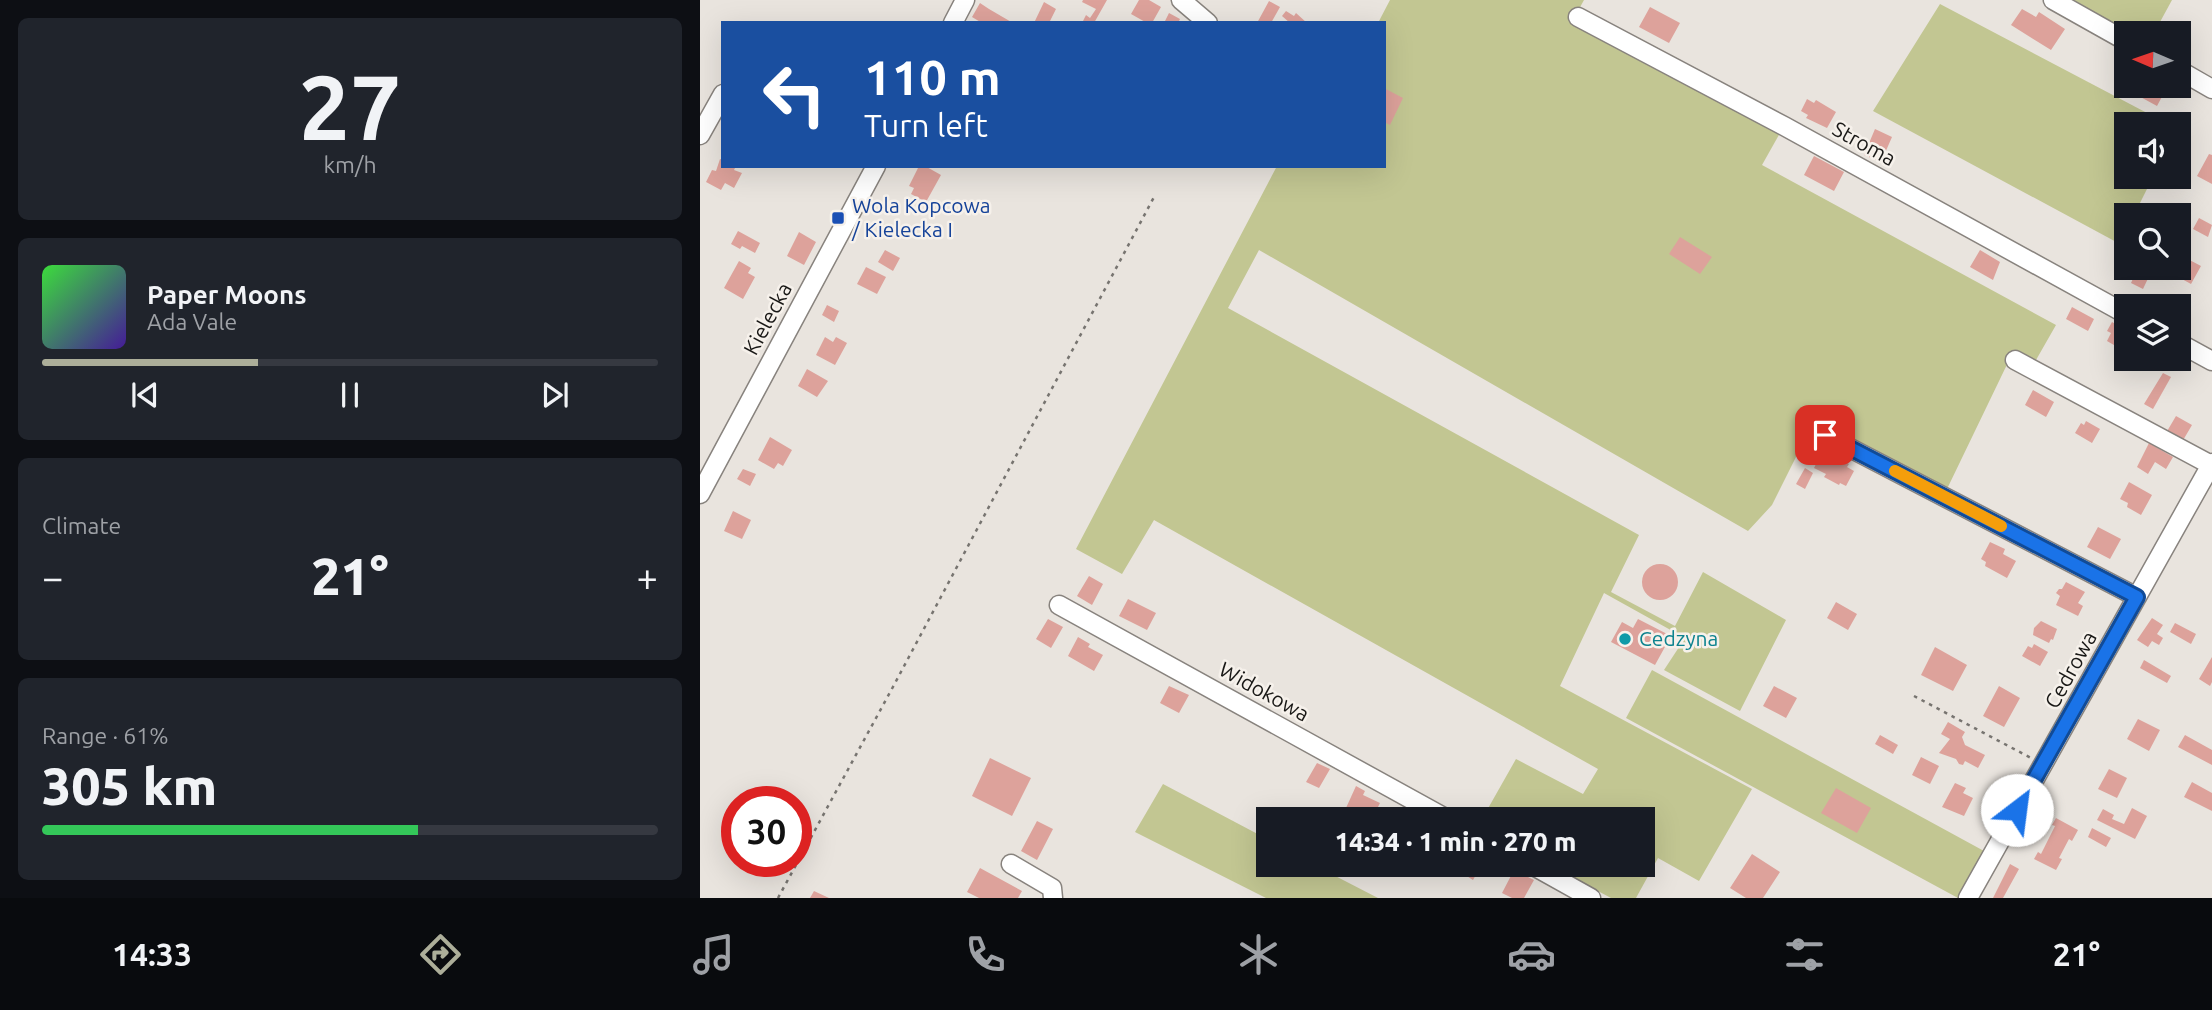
<!DOCTYPE html>
<meta charset="utf-8">
<style>
:root{--surface:#171b24;--page:#20242c;--text:#f1f3f6;--muted:#9ea1a6;--line:#363941;--accent:#acae99}
body{margin:0;font-family:Ubuntu,sans-serif;background:var(--page);color:var(--text);height:100vh;display:flex;flex-direction:column;font-size:26px;white-space:nowrap}
*{box-sizing:border-box;margin:0}
p{font-size:23px;color:var(--muted)}
.icon{flex:none;width:38px;height:38px;fill:none;stroke:currentColor;stroke-width:2;stroke-linecap:round;stroke-linejoin:round}
.map{position:relative;flex:1;overflow:hidden}
.panel{display:flex;flex-direction:column;gap:18px;padding:18px;background:#0d0f14;width:700px}
.panel>*{flex:none}
.banner{position:absolute;left:21px;top:21px;width:665px;height:147px;border-radius:0px;box-shadow:0 7px 28px #0002;background:#1a4fa0;color:#fff;overflow:hidden}
.needle{width:46px;rotate:272deg}
.tools{position:absolute;left:1414px;top:21px;display:grid;gap:14px}
.tools a{display:grid;place-items:center;width:77px;height:77px;border-radius:0px;background:var(--surface);box-shadow:0 7px 28px #0002;font-size:35px}
.speed{position:absolute;left:21px;top:786px;display:flex;gap:14px;font-size:35px;font-weight:700;text-align:center}
.speed>*{display:grid;place-content:center;width:91px;height:91px;border-radius:50%;background:var(--surface);box-shadow:0 7px 28px #0002;line-height:1}
.speed .limit{border:10px solid #d22;background:#fff;color:#111}
.pin{position:absolute;display:grid;place-items:center;width:60px;height:60px;color:#fff;margin:-30px;border-radius:14px;box-shadow:0 4px 10px #0006}
.me{position:absolute;width:77px;margin:-38px;rotate:30deg;stroke-linejoin:round;filter:drop-shadow(0 0 5px #0008)}
.turn{display:flex;align-items:center;gap:24px;height:147px;padding:0 28px;font-size:32px}
.turn .icon{width:91px;height:91px;stroke-width:2.5}
.turn b{display:block;font-size:49px;line-height:60px}
.big{font-size:52px;font-weight:800;line-height:1.1}
.panel .widget{flex:1;display:flex;flex-direction:column;justify-content:center;gap:10px;min-width:0;padding:0 24px;border-radius:10px;background:var(--page)}
.panel .dial{align-items:center;gap:0}
.dial b{font-size:91px;line-height:1}
.song{display:flex;align-items:center;gap:21px}
.cover{width:84px;height:84px;border-radius:10px;background:linear-gradient(135deg,hsl(120 70% 55%),hsl(260 70% 35%))}
.played{height:7px;border-radius:4px;background:linear-gradient(90deg,var(--accent) 35%,var(--line) 35%)}
.keys{display:flex;justify-content:space-around;direction:ltr}
.heat{display:flex;justify-content:space-between;align-items:center;font-size:38px;direction:ltr}
.charge{height:10px;border-radius:5px;background:linear-gradient(90deg,#34c759 61%,var(--line) 0)}
.trip{position:absolute;left:556px;top:807px;width:399px;height:70px;border-radius:0px;background:var(--surface);box-shadow:0 7px 28px #0002;font-weight:800;line-height:70px;text-align:center}
.menu{display:flex;height:112px;justify-content:space-around;align-items:center;background:#090b0e;color:var(--muted)}
.menu .icon{width:49px;height:49px}
.menu .on{color:var(--accent)}
.menu b{font-size:32px;color:var(--text)}
main{display:flex;flex:1;min-height:0}
.map>svg:first-child{display:block}
.green{fill:#c2c692}
.building{fill:#dda29b}
.lines{fill:none;stroke-linecap:round;stroke-linejoin:round}
.minor-casing{stroke:#88837e;stroke-width:21}
.path{stroke:#777470;stroke-width:2.5;stroke-dasharray:3.5 5;stroke-linecap:butt}
.minor{stroke:#fff;stroke-width:18}
.route-casing{stroke:#114b97;stroke-width:18}
.route{stroke:#1a73e8;stroke-width:12}
.slow{stroke:#f59e0b;stroke-width:12}
.transit-dot{fill:#1a4fb4;stroke:#f6f1eb;stroke-width:2.5}
.culture-dot{fill:#0f9aa8;stroke:#f6f1eb;stroke-width:2.5}
.labels{text-anchor:middle;stroke-width:5;stroke-linejoin:round;paint-order:stroke}
.street-label{font-size:21px;fill:#191816;stroke:#f6f1eb}
.transit-label{font-size:21px;fill:#164399;stroke:#f6f1eb;text-anchor:start}
.culture-label{font-size:21px;fill:#0d838f;stroke:#f6f1eb;text-anchor:start}
</style>
<main>
<section class="panel">
<div class="widget dial"><b>27</b><p>km/h</p></div>
<div class="widget">
<div class="song"><i class="cover"></i><div><b>Paper Moons</b><p>Ada Vale</p></div></div>
<div class="played"></div>
<div class="keys"><svg class="icon" aria-label="previous" viewBox="0 0 24 24"><path d="M18 5L8 12l10 7zM5 5v14"/></svg><svg class="icon" aria-label="pause" viewBox="0 0 24 24"><path d="M8 5v14M16 5v14"/></svg><svg class="icon" aria-label="next" viewBox="0 0 24 24"><path d="M6 5l10 7-10 7zM19 5v14"/></svg></div>
</div>
<div class="widget"><p>Climate</p>
<div class="heat"><a>−</a><b class="big">21°</b><a>+</a></div>
</div>
<div class="widget"><p>Range · 61%</p><b class="big">305 km</b><div class="charge"></div></div>
</section>
<div class="map">
<svg width="1512" height="898" viewBox="0 0 1512 898">
<rect width="100%" height="100%" fill="#e9e4de"/>
<path class="green" d="M 690,0 L 884,0 L 879,9 L 1084,126 L 1062,165 L 1356,325 L 1336,360 L 1314,350 L 1247,489 L 1115,419 L 1072,505 L 1048,531 L 559,250 L 528,308 L 939,535 L 911,592 L 975,626 L 1003,572 L 1086,620 L 1040,711 L 964,670 L 985,638 L 904,593 L 860,686 L 1052,789 L 999,881 L 958,858 L 936,898 L 911,898 L 849,865 L 943,864 L 943,819 L 782,819 L 816,759 L 883,794 L 898,769 L 454,520 L 422,574 L 376,549 L 577,166 L 684,166 L 684,23 L 678,23 Z
M 1357,0 L 1472,0 L 1454,33 L 1432,33 Z
M 1240,4 L 1468,124 L 1426,124 L 1426,177 L 1453,177 L 1434,215 L 1426,215 L 1426,231 L 1420,244 L 1173,111 Z
M 952,670 L 1284,851 L 1258,898 L 926,718 Z
M 463,784 L 569,840 L 569,864 L 614,865 L 678,898 L 566,898 L 435,832 Z"/>
<path class="building" d="M 383,0 L 407,0 L 394,23 L 382,23 L 386,15 L 390,18 L 396,9 L 382,2 Z
M 439,0 L 449,0 L 461,7 L 452,23 L 447,23 L 431,14 Z
M 569,1 L 580,7 L 571,23 L 557,23 Z
M 344,2 L 356,9 L 349,23 L 334,23 Z
M 280,3 L 289,9 L 313,23 L 282,23 L 272,17 Z
M 950,7 L 980,23 L 969,43 L 939,27 Z
M 1322,9 L 1336,17 L 1339,12 L 1365,29 L 1351,50 L 1311,25 Z
M 586,11 L 594,16 L 596,13 L 607,23 L 590,23 L 582,16 Z
M 469,13 L 480,19 L 478,23 L 464,23 Z
M 1440,86 L 1456,86 L 1465,91 L 1457,106 L 1435,94 Z
M 684,88 L 703,98 L 690,125 L 684,122 Z
M 1107,99 L 1114,103 L 1116,100 L 1136,112 L 1127,128 L 1106,118 L 1108,115 L 1101,111 Z
M 1175,129 L 1192,137 L 1181,162 L 1164,155 Z
M 1509,154 L 1512,155 L 1512,184 L 1497,176 Z
M 1114,156 L 1144,172 L 1134,191 L 1104,175 Z
M 20,159 L 23,160 L 23,166 L 36,166 L 34,170 L 42,173 L 34,188 L 25,183 L 21,190 L 6,182 L 12,170 L 16,171 Z
M 219,166 L 225,166 L 241,175 L 226,202 L 211,194 L 214,188 L 209,186 Z
M 1499,218 L 1512,225 L 1508,237 L 1493,229 Z
M 38,231 L 60,243 L 55,253 L 42,246 L 40,249 L 31,244 Z
M 99,232 L 116,242 L 104,265 L 87,256 Z
M 980,237 L 1012,257 L 1000,274 L 969,254 Z
M 185,250 L 200,258 L 193,271 L 178,262 Z
M 1280,250 L 1300,262 L 1293,280 L 1270,267 Z
M 1480,255 L 1501,266 L 1491,284 L 1471,273 L 1473,268 L 1479,268 Z
M 39,261 L 51,268 L 48,273 L 55,277 L 43,299 L 24,288 Z
M 166,267 L 186,277 L 177,294 L 157,284 Z
M 1438,268 L 1453,268 L 1443,289 L 1431,283 Z
M 127,305 L 139,311 L 134,322 L 122,315 Z
M 1372,307 L 1394,319 L 1388,331 L 1366,319 Z
M 1412,322 L 1426,330 L 1426,352 L 1407,341 L 1411,333 L 1407,331 Z
M 125,337 L 133,342 L 136,337 L 147,343 L 135,365 L 116,355 Z
M 107,369 L 128,381 L 117,397 L 98,386 Z
M 1463,373 L 1471,377 L 1453,409 L 1444,404 Z
M 1333,390 L 1354,402 L 1346,417 L 1325,405 Z
M 1476,416 L 1492,425 L 1482,442 L 1466,433 Z
M 1386,421 L 1400,429 L 1392,443 L 1375,433 L 1381,423 L 1384,425 Z
M 70,437 L 92,450 L 83,466 L 78,463 L 74,469 L 58,460 Z
M 1449,443 L 1473,457 L 1466,469 L 1455,462 L 1448,474 L 1437,467 Z
M 1121,454 L 1134,461 L 1136,457 L 1149,464 L 1147,467 L 1154,471 L 1146,486 L 1140,483 L 1139,485 L 1124,477 L 1126,474 L 1114,468 Z
M 1105,468 L 1113,473 L 1105,489 L 1096,484 Z
M 43,469 L 56,474 L 50,486 L 37,479 Z
M 1429,482 L 1452,495 L 1441,515 L 1427,507 L 1428,503 L 1420,499 Z
M 33,511 L 51,520 L 42,539 L 24,531 Z
M 1398,527 L 1421,539 L 1410,559 L 1387,547 Z
M 1290,542 L 1305,549 L 1303,554 L 1316,561 L 1307,578 L 1285,566 L 1286,562 L 1281,559 Z
M942 582a18 18 0 1 1 36 0a18 18 0 1 1-36 0Z
M 389,576 L 403,584 L 392,605 L 377,596 Z
M 1366,582 L 1385,592 L 1378,603 L 1383,606 L 1378,616 L 1356,605 L 1360,596 L 1356,593 L 1359,589 L 1362,589 Z
M 428,599 L 456,613 L 447,630 L 419,616 Z
M 1136,602 L 1157,614 L 1148,630 L 1127,618 Z
M 1452,618 L 1463,625 L 1457,634 L 1463,638 L 1459,645 L 1452,641 L 1448,647 L 1437,640 Z
M 348,619 L 363,627 L 351,648 L 336,639 Z
M 938,619 L 971,636 L 955,665 L 911,642 L 922,622 L 933,628 Z
M 1341,621 L 1357,629 L 1353,640 L 1351,639 L 1349,643 L 1333,635 L 1334,628 Z
M 1475,623 L 1496,634 L 1491,644 L 1470,632 Z
M 378,637 L 390,644 L 388,647 L 403,655 L 394,671 L 368,656 Z
M 1334,644 L 1348,652 L 1340,666 L 1322,656 L 1328,646 L 1332,648 Z
M 1235,647 L 1267,665 L 1253,691 L 1221,675 Z
M 1512,657 L 1512,682 L 1510,686 L 1499,679 Z
M 1444,660 L 1471,676 L 1467,683 L 1440,668 Z
M 469,686 L 489,695 L 479,713 L 460,703 Z
M 1074,686 L 1097,698 L 1086,718 L 1063,706 Z
M 1299,686 L 1320,698 L 1304,727 L 1283,716 Z
M 1438,719 L 1460,730 L 1449,751 L 1427,739 Z
M 1248,722 L 1265,732 L 1262,737 L 1265,745 L 1285,755 L 1278,768 L 1265,761 L 1263,765 L 1259,764 L 1256,759 L 1239,753 L 1250,739 L 1241,734 Z
M 1180,735 L 1198,745 L 1193,754 L 1175,744 Z
M 1485,735 L 1512,750 L 1512,765 L 1478,747 Z
M 1221,757 L 1239,766 L 1230,784 L 1212,775 Z
M 290,758 L 331,778 L 312,816 L 272,796 Z
M 617,763 L 630,769 L 619,788 L 606,782 Z
M 1409,769 L 1427,778 L 1417,798 L 1398,789 Z
M 1492,782 L 1512,793 L 1512,811 L 1484,797 Z
M 1255,783 L 1266,788 L 1263,793 L 1273,798 L 1264,816 L 1242,807 Z
M 656,786 L 665,791 L 663,795 L 680,803 L 672,819 L 646,808 Z
M 1136,788 L 1171,808 L 1157,833 L 1121,813 Z
M 1432,808 L 1447,816 L 1435,839 L 1397,820 L 1403,809 L 1414,815 L 1412,819 L 1424,824 Z
M 1356,818 L 1378,830 L 1372,841 L 1369,839 L 1359,858 L 1362,859 L 1356,870 L 1334,859 L 1338,852 L 1341,854 L 1355,826 L 1352,825 Z
M 337,821 L 353,829 L 337,860 L 321,851 Z
M 1392,828 L 1411,838 L 1406,847 L 1388,837 Z
M 1052,854 L 1080,872 L 1063,898 L 1046,898 L 1030,888 Z
M 752,864 L 782,864 L 773,880 L 751,866 Z
M 1310,864 L 1319,869 L 1303,898 L 1293,898 Z
M 280,868 L 322,891 L 318,898 L 279,898 L 267,892 Z
M 814,870 L 834,880 L 824,898 L 812,898 L 802,893 Z
M 114,891 L 129,898 L 110,898 Z"/>
<g class="lines">
<defs>
<path id="minor" d="M 481,0 L 508,23
M 1353,0 L 1426,41
M 878,17 L 1084,126 L 1426,314
M 253,23 L 265,0
M 1479,70 L 1512,89
M 0,135 L 23,94
M 1479,343 L 1512,361
M 1315,360 L 1511,465
M 1125,435 L 1437,597
M 0,494 L 176,166
M 359,605 L 747,819
M 311,864 L 352,888 L 353,898
M 830,864 L 891,898
M 1268,898 L 1512,463"/>
</defs>
<use href="#minor" class="minor-casing"/>
<path class="path" d="M 1214,696 L 1331,758
M 78,898 L 194,685 L 454,197"/>
<use href="#minor" class="minor"/>
</g>
<g class="lines">
<defs>
<path id="route" d="M 1125,435 L 1437,597 L 1317,810"/>
</defs>
<use href="#route" class="route-casing"/>
<use href="#route" class="route"/>
<path class="slow" d="M 1195,471 L 1301,526"/>
</g>
<rect class="transit-dot" x="131" y="211" width="14" height="14" rx="3.5"/>
<circle class="culture-dot" cx="925" cy="639" r="7"/>
<g class="labels">
<g class="street-label">
<text transform="translate(1164 144) rotate(29)" y="7">Stroma</text>
<text transform="translate(68 319) rotate(-62)" y="7">Kielecka</text>
<text transform="translate(1371 670) rotate(-61)" y="7">Cedrowa</text>
<text transform="translate(564 692) rotate(29)" y="7">Widokowa</text>
</g>
<g class="transit-label">
<text x="152" y="213">Wola Kopcowa<tspan x="152" dy="24">/ Kielecka I</tspan></text>
</g>
<g class="culture-label">
<text x="939" y="646">Cedzyna</text>
</g>
</g>
</svg>
<div class="tools">
<a><svg class="needle" viewBox="-14 -14 28 28"><path d="M0-13l5 13h-10z" fill="#e53935"/><path d="M0 13l5-13h-10z" fill="#9ea1a6"/></svg></a>
<a><svg class="icon" aria-label="sound" viewBox="0 0 24 24"><path d="M4 9h4l5-4v14l-5-4H4zM17 9q2 3 0 6"/></svg></a>
<a><svg class="icon" aria-label="search" viewBox="0 0 24 24"><circle cx="10" cy="10" r="6"/><path d="M15 15l6 6"/></svg></a>
<a><svg class="icon" aria-label="layers" viewBox="0 0 24 24"><path d="M12 4l9 5-9 5-9-5zM3 14l9 5 9-5"/></svg></a>
</div>
<div class="speed"><div class="limit">30</div></div>
<div class="pin" style="left:1125px;top:435px;background:#d93025"><svg class="icon" aria-label="arrive" viewBox="0 0 24 24"><path d="M6 21V4h12l-3 4 3 4H6"/></svg></div>
<svg class="me" style="left:1317px;top:810px" viewBox="-20 -20 40 40"><circle r="19" fill="#fff"/><path d="M0-13L10 11 0 6-10 11z" fill="#1a73e8"/></svg>
<div class="trip">14:34 · 1 min · 270 m</div>
<div class="banner">
<div class="turn"><svg class="icon" aria-label="left" viewBox="0 0 24 24"><path d="M17 20v-9H6M10 6l-5 5 5 5"/></svg><div><b>110 m</b>Turn left</div></div>
</div>
</div>
</main>
<nav class="menu">
<b>14:33</b>
<svg class="icon on" aria-label="directions" viewBox="0 0 24 24"><path d="M12 3l9 9-9 9-9-9zM9 14v-3h6M13 9l2 2-2 2"/></svg>
<svg class="icon" aria-label="music" viewBox="0 0 24 24"><path d="M9 18V5l10-2v13"/><circle cx="6" cy="18" r="3"/><circle cx="16" cy="16" r="3"/></svg>
<svg class="icon" aria-label="phone" viewBox="0 0 24 24"><path d="M5 4h4l2 5-3 2q2 4 5 5l2-3 5 2v4C11 20 4 13 5 4z"/></svg>
<svg class="icon" aria-label="climate" viewBox="0 0 24 24"><path d="M12 3v18M4 7l16 10M4 17L20 7"/></svg>
<svg class="icon" aria-label="car" viewBox="0 0 24 24"><path d="M5 17H2v-5l4-1 3-4h7l3 4 3 1v5h-3M9 17h6M6 11h13"/><circle cx="7" cy="17" r="2"/><circle cx="17" cy="17" r="2"/></svg>
<svg class="icon" aria-label="filters" viewBox="0 0 24 24"><path d="M4 7h16M4 17h16"/><circle cx="9" cy="7" r="2"/><circle cx="15" cy="17" r="2"/></svg>
<b>21°</b>
</nav>
